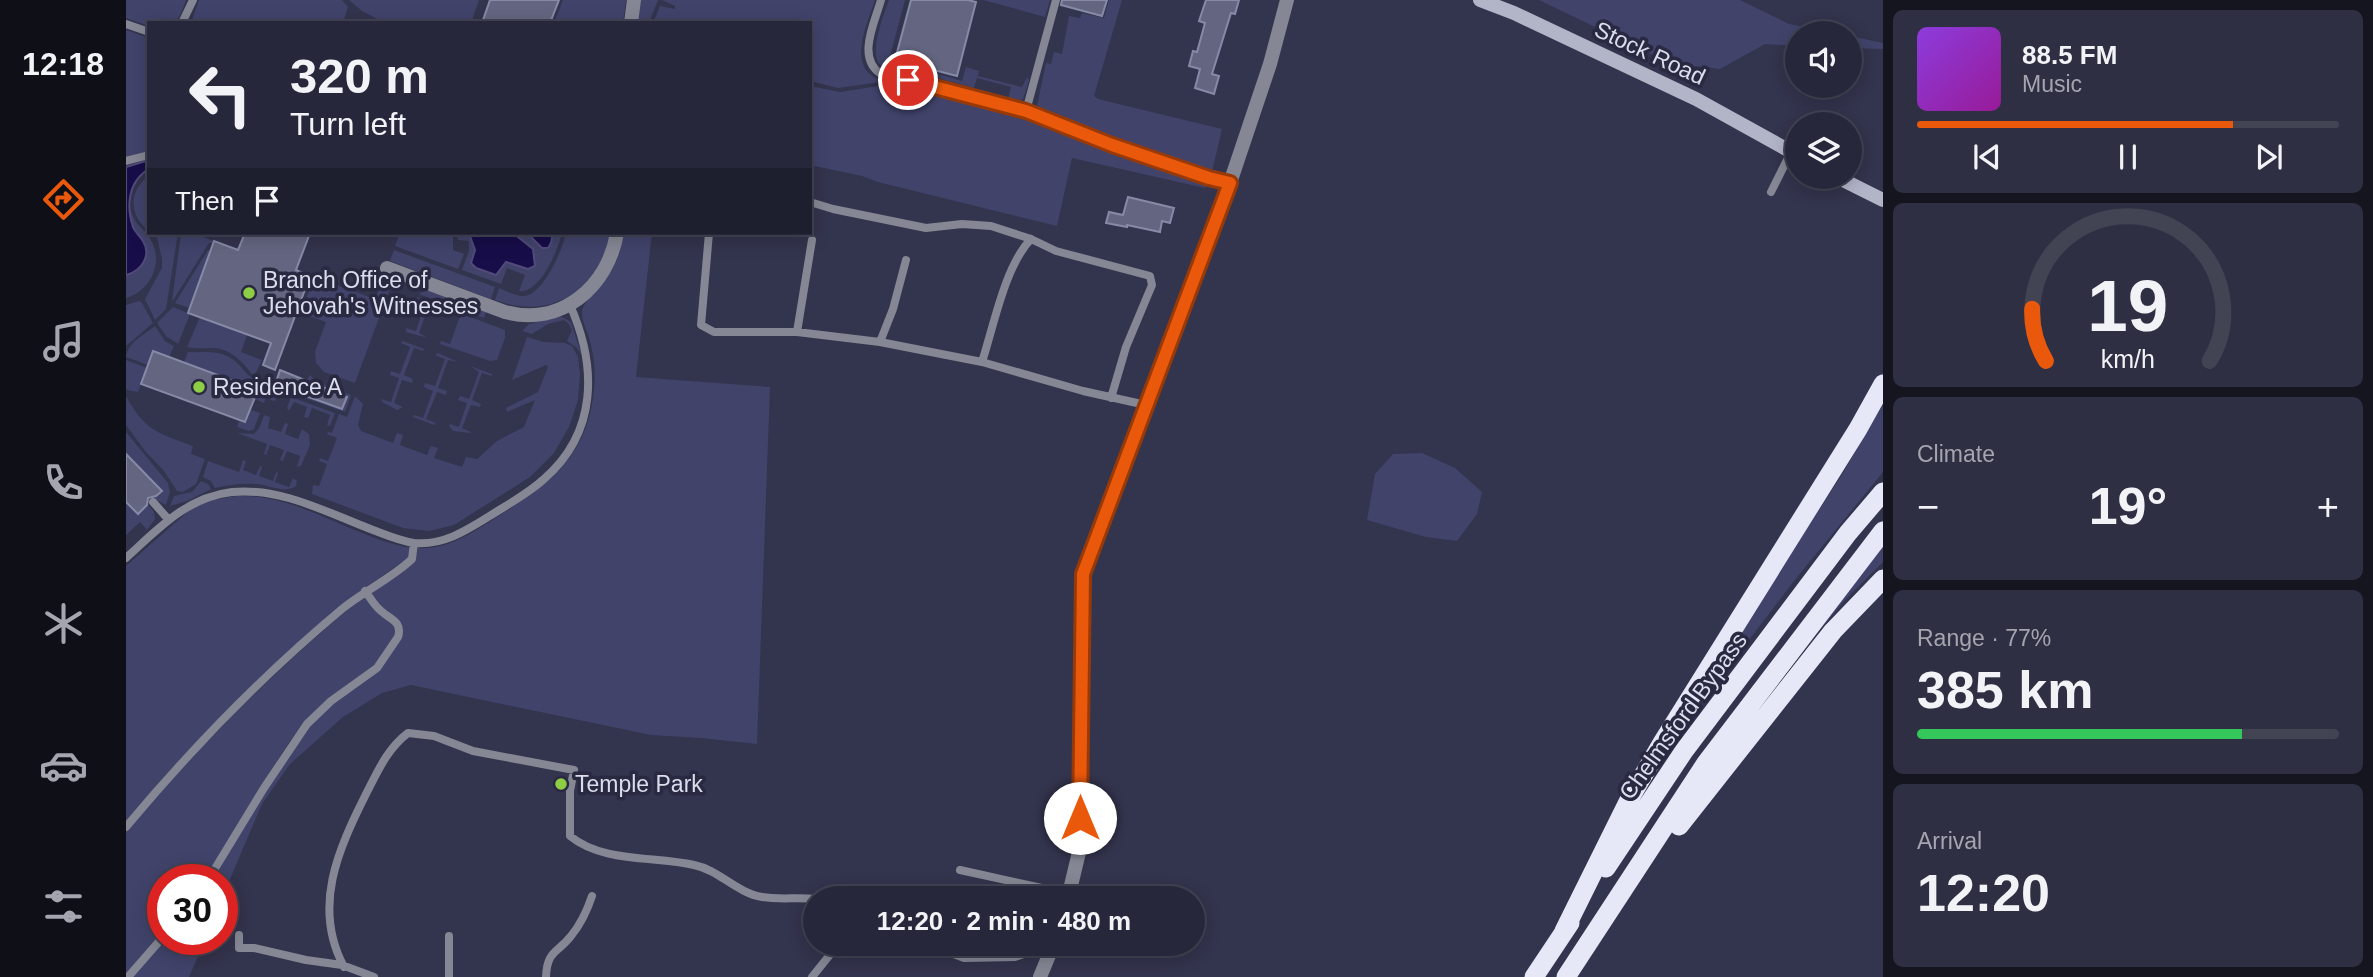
<!DOCTYPE html>
<meta charset="utf-8">
<style>
:root{--surface:#26273a;--page:#2e2f42;--text:#f1f3f6;--muted:#a4a5af;--line:#424454;--accent:#ea580c}
body{margin:0;font-family:Helvetica,sans-serif;background:var(--page);color:var(--text);height:100vh;display:flex;flex-direction:column;font-size:26px;white-space:nowrap}
*{box-sizing:border-box;margin:0}
p{font-size:23px;color:var(--muted)}
.icon{flex:none;width:38px;height:38px;fill:none;stroke:currentColor;stroke-width:2;stroke-linecap:round;stroke-linejoin:round}
.map{position:relative;flex:1;overflow:hidden}
.details{display:flex;flex-direction:column;gap:10px;padding:10px;background:#151520;width:490px}
.details>*{flex:none}
.top-card{position:absolute;left:21px;top:21px;width:665px;height:214px;border-radius:0px;box-shadow:0 4px 18px #0003,0 0 0 2px var(--line);background:#26273a;color:var(--text);overflow:hidden}
.controls{position:absolute;left:1659px;top:21px;display:grid;gap:14px}
.controls a{display:grid;place-items:center;width:77px;height:77px;border-radius:50%;background:var(--surface);box-shadow:0 4px 18px #0003,0 0 0 2px var(--line);font-size:35px}
.speed{position:absolute;left:21px;top:864px;display:flex;gap:14px;font-size:35px;font-weight:700;text-align:center}
.speed>*{display:grid;place-content:center;width:91px;height:91px;border-radius:50%;background:var(--surface);box-shadow:0 4px 18px #0003,0 0 0 2px var(--line);line-height:1}
.speed .limit{border:10px solid #d22;background:#fff;color:#111}
.pin{position:absolute;display:grid;place-items:center;width:60px;height:60px;color:#fff;margin:-30px;border:4px solid #fff;border-radius:50%;box-shadow:0 2px 7px #0007}
.me{position:absolute;width:77px;margin:-38px;rotate:0deg;stroke-linejoin:round;filter:drop-shadow(0 0 5px #0008)}
.turn{display:flex;align-items:center;gap:24px;height:147px;padding:0 28px;font-size:32px}
.turn .icon{width:91px;height:91px;stroke-width:2.5}
.turn b{display:block;font-size:49px;line-height:60px}
.then{display:flex;align-items:center;height:66px;padding:0 28px;background:#0003;gap:14px;font-size:26px}
.big{font-size:52px;font-weight:700;line-height:1.1}
.details .card{flex:1;display:flex;flex-direction:column;justify-content:center;gap:10px;min-width:0;padding:0 24px;border-radius:10px;background:var(--page)}
.details .dial{align-items:center;gap:0}
.dial svg{height:182px;overflow:visible;fill:none;stroke:var(--line);stroke-width:7;stroke-linecap:round;text-anchor:middle}
.dial text{fill:var(--text);stroke:none}
.song{display:flex;align-items:center;gap:21px}
.cover{width:84px;height:84px;border-radius:10px;background:linear-gradient(135deg,hsl(270 70% 55%),hsl(300 70% 35%))}
.played{height:7px;border-radius:4px;background:linear-gradient(90deg,var(--accent) 75%,var(--line) 75%)}
.keys{display:flex;justify-content:space-around;direction:ltr}
.heat{display:flex;justify-content:space-between;align-items:center;font-size:38px;direction:ltr}
.charge{height:10px;border-radius:5px;background:linear-gradient(90deg,#34c759 77%,var(--line) 0)}
.trip{position:absolute;left:677px;top:886px;width:402px;height:70px;border-radius:35px;background:var(--surface);box-shadow:0 4px 18px #0003,0 0 0 2px var(--line);font-weight:700;line-height:70px;text-align:center}
main{display:flex;flex:1;min-height:0}
.dock{display:flex;flex-direction:column;width:126px;justify-content:space-around;align-items:center;background:#0f1017;color:var(--muted)}
.dock .icon{width:49px;height:49px}
.dock .selected{color:var(--accent)}
.dock b{font-size:32px;color:var(--text)}
.map>svg:first-child{display:block}
.green{fill:#41436b}
.water{fill:#170d49;stroke:#524b7a;stroke-width:2}
.building{fill:#646681;stroke:#878aa7;stroke-width:2}
.lines{fill:none;stroke-linecap:round;stroke-linejoin:round}
.service{stroke:#858794;stroke-width:8}
.minor{stroke:#858794;stroke-width:14}
.secondary{stroke:#b2b4c8;stroke-width:14}
.trunk{stroke:#e6e8f8;stroke-width:19}
.route-casing{stroke:#983908;stroke-width:18}
.route{stroke:#ea580c;stroke-width:12}
.poi-dot{fill:#8dce44;stroke:#292a42;stroke-width:2.5}
.labels{text-anchor:middle;stroke-width:7;stroke-linejoin:round;paint-order:stroke}
.street-label{font-size:23px;fill:#dbddec;stroke:#292a42}
.poi-label{font-size:23px;fill:#dbddec;stroke:#292a42;text-anchor:start}
</style>
<main>
<nav class="dock">
<b>12:18</b>
<svg class="icon selected" aria-label="directions" viewBox="0 0 24 24"><path d="M12 3l9 9-9 9-9-9zM9 14v-3h6M13 9l2 2-2 2"/></svg>
<svg class="icon" aria-label="music" viewBox="0 0 24 24"><path d="M9 18V5l10-2v13"/><circle cx="6" cy="18" r="3"/><circle cx="16" cy="16" r="3"/></svg>
<svg class="icon" aria-label="phone" viewBox="0 0 24 24"><path d="M5 4h4l2 5-3 2q2 4 5 5l2-3 5 2v4C11 20 4 13 5 4z"/></svg>
<svg class="icon" aria-label="climate" viewBox="0 0 24 24"><path d="M12 3v18M4 7l16 10M4 17L20 7"/></svg>
<svg class="icon" aria-label="car" viewBox="0 0 24 24"><path d="M5 17H2v-5l4-1 3-4h7l3 4 3 1v5h-3M9 17h6M6 11h13"/><circle cx="7" cy="17" r="2"/><circle cx="17" cy="17" r="2"/></svg>
<svg class="icon" aria-label="filters" viewBox="0 0 24 24"><path d="M4 7h16M4 17h16"/><circle cx="9" cy="7" r="2"/><circle cx="15" cy="17" r="2"/></svg>
</nav>
<div class="map">
<svg width="1757" height="977" viewBox="0 0 1757 977">
<rect width="100%" height="100%" fill="#33344d"/>
<path class="green" d="M 0,0 L 60,0 L 54,16 L 48,23 L 23,23 L 23,26 L 0,18 Z
M 73,0 L 216,0 L 222,7 L 217,23 L 65,23 Z
M 223,0 L 353,0 L 345,23 L 259,23 L 236,11 Z
M 437,0 L 500,0 L 497,23 L 428,23 Z
M 515,0 L 532,0 L 523,23 L 512,23 Z
M 536,0 L 749,0 C 741,24 719,70 756,80 L 755,82 L 712,88 L 684,81 L 684,23 L 607,23 L 598,19 L 599,23 L 527,23 L 534,6 L 549,9 L 549,6 Z
M 763,0 L 779,0 L 763,60 L 801,71 L 799,78 C 786,75 769,73 757,67 C 740,58 758,14 763,0 Z
M 857,0 L 924,0 L 919,17 Z
M 983,0 L 996,0 L 968,96 L 972,99 L 1096,129 L 1086,172 L 964,130 L 919,112 L 911,106 L 920,63 L 925,64 L 928,52 L 936,54 L 943,16 L 954,18 L 956,13 L 978,18 Z
M 1413,0 L 1614,0 L 1663,24 L 1709,33 L 1671,33 L 1671,46 L 1639,44 L 1594,69 L 1544,63 Z
M 0,30 L 20,37 L 19,41 L 23,43 L 23,152 L 0,158 Z
M 1724,36 L 1757,43 L 1757,49 L 1724,48 Z
M 840,67 L 853,71 L 852,76 L 896,87 L 901,77 L 903,80 L 897,99 L 893,101 L 882,99 L 885,87 L 851,78 L 848,88 L 804,76 L 805,72 L 836,81 Z
M 759,85 L 798,94 L 799,91 L 896,116 L 1082,185 L 1079,188 L 946,158 L 931,226 L 752,182 L 736,176 L 684,165 L 684,86 L 714,92 Z
M 23,176 L 23,229 L 22,230 C 3,216 2,190 23,176 Z
M 0,208 L 4,208 C 9,227 17,226 25,240 C 38,264 24,291 0,298 L 0,275 L 7,273 L 17,264 L 15,238 L 2,219 Z
M 30,233 L 52,233 L 40,309 L 29,320 L 19,299 L 36,268 L 36,259 Z
M 55,233 L 66,233 L 88,241 L 87,243 L 83,243 L 46,302 Z
M 274,233 L 327,233 L 327,250 L 338,254 L 332,269 L 269,246 Z
M 331,233 L 436,233 C 432,250 414,294 393,291 L 399,275 L 381,268 L 375,284 L 336,270 L 343,251 L 343,241 L 332,240 Z
M 440,233 L 485,233 C 470,291 427,321 369,300 L 373,288 C 380,291 391,297 399,296 C 419,292 436,250 440,233 Z
M 498,233 L 526,233 L 510,377 L 644,387 L 631,744 L 575,738 L 525,735 L 285,685 L 256,693 L 217,717 L 164,764 L 136,804 L 96,898 L 96,880 L 84,880 L 155,764 L 193,714 L 252,670 L 275,631 L 243,593 L 290,558 L 292,548 C 320,550 342,535 365,521 C 420,486 462,459 468,389 C 470,373 468,357 464,341 C 462,332 455,321 456,311 C 458,300 481,280 487,268 C 493,257 496,245 498,233 Z
M 82,250 L 84,251 L 63,308 L 49,303 Z
M 268,250 L 369,287 L 365,299 L 264,261 Z
M 188,277 L 249,299 L 255,285 L 264,288 L 229,383 L 198,372 L 190,363 L 189,352 L 200,322 L 175,313 Z
M 300,290 L 360,312 L 358,318 L 293,294 Z
M 291,297 L 379,330 L 379,338 L 371,360 L 364,361 L 314,344 L 315,341 L 324,344 L 334,316 L 303,305 L 293,333 L 302,338 L 280,332 L 280,328 L 290,331 L 299,304 L 290,300 Z
M 13,301 L 16,303 L 27,323 L 0,346 L 0,305 Z
M 47,307 L 64,314 L 52,344 L 40,336 L 31,323 Z
M 434,316 L 445,322 L 456,356 L 451,348 L 441,341 L 446,330 L 443,324 L 438,320 L 422,324 L 406,334 L 396,331 L 403,324 Z
M 74,317 L 121,335 L 115,352 L 136,360 L 129,374 L 126,374 C 115,360 103,347 84,348 C 76,348 69,349 61,347 Z
M 29,326 L 39,341 L 48,346 L 43,357 L 27,351 L 22,365 L 0,357 C 2,342 18,335 29,326 Z
M 401,337 L 418,342 L 439,343 L 446,346 L 452,357 L 454,374 L 452,400 L 443,427 L 428,453 L 404,477 L 328,525 L 303,531 L 277,528 L 186,494 L 187,485 L 193,486 L 201,464 L 193,461 L 194,458 L 202,461 L 211,438 L 201,434 L 202,432 L 206,433 L 213,414 L 221,417 L 229,396 L 237,404 L 232,425 L 235,431 L 267,443 L 271,433 L 277,435 L 274,445 L 301,455 L 305,446 L 312,448 L 308,458 L 336,467 L 340,457 L 351,459 L 371,441 L 398,427 L 409,400 L 381,412 L 380,408 L 412,392 L 422,367 L 420,365 L 386,380 Z
M 277,341 L 298,349 L 297,351 L 288,348 L 278,375 L 287,379 L 286,383 L 276,380 L 268,403 L 277,407 L 271,410 L 256,402 L 255,399 L 265,402 L 273,378 L 264,375 L 265,371 L 274,374 L 284,347 L 275,343 Z
M 62,352 C 76,353 88,350 101,356 C 121,365 121,389 147,377 L 138,403 L 129,399 L 132,389 L 58,362 Z
M 312,353 L 332,362 L 322,360 L 312,388 L 321,391 L 320,395 L 311,392 L 300,419 L 310,423 L 308,425 L 287,417 L 288,415 L 297,418 L 307,391 L 298,387 L 299,383 L 309,386 L 319,359 L 309,355 Z
M 0,360 L 21,368 L 12,392 L 1,390 L 0,387 Z
M 344,366 L 366,374 L 366,376 L 356,373 L 346,400 L 355,404 L 354,407 L 345,405 L 336,428 L 345,432 L 344,433 L 327,431 L 323,426 L 324,424 L 333,427 L 341,403 L 332,400 L 334,396 L 343,399 L 353,372 Z
M 154,369 L 149,385 L 216,409 L 220,396 L 179,382 L 184,375 L 191,382 L 225,395 L 219,412 L 154,389 L 149,401 L 144,400 Z
M 0,396 C 19,431 32,433 67,446 L 65,454 L 79,459 L 70,484 L 57,492 L 51,491 L 38,471 L 19,451 L 0,425 Z
M 165,397 L 209,413 L 204,426 L 201,425 L 204,415 L 186,408 L 182,418 L 178,417 L 181,407 L 168,402 L 163,411 L 161,408 Z
M 1757,404 L 1757,472 L 1668,581 L 1590,683 L 1584,684 L 1612,635 L 1717,473 Z
M 125,410 L 134,413 L 128,429 L 123,431 L 111,427 L 113,421 L 120,423 Z
M 138,415 L 144,417 L 142,428 L 155,432 L 159,423 L 162,424 L 159,434 L 172,439 L 176,429 L 183,434 L 184,445 L 175,466 L 171,467 L 174,456 L 161,451 L 157,461 L 154,460 L 158,450 L 144,445 L 140,455 L 138,454 L 141,444 L 111,433 L 128,434 L 133,428 Z
M 0,432 L 42,483 L 44,492 L 40,505 L 28,499 L 36,490 L 0,453 Z
M 1296,453 L 1329,468 L 1356,492 L 1351,514 L 1331,541 L 1300,537 L 1241,520 L 1249,474 L 1267,454 Z
M 117,460 L 120,461 L 117,470 L 130,475 L 134,466 L 136,467 L 133,476 L 147,481 L 150,472 L 152,473 L 149,482 L 163,487 L 167,478 L 171,481 L 170,486 C 159,494 143,485 130,484 C 116,483 103,485 89,488 L 85,481 L 77,477 L 82,461 L 113,472 Z
M 75,481 L 82,484 L 85,489 L 61,501 L 44,506 L 48,496 L 66,492 Z
M 111,496 C 174,494 225,538 286,548 L 283,557 L 218,603 L 89,723 L 53,760 L 0,821 L 0,566 L 66,508 L 81,501 Z
M 0,502 L 12,514 L 22,505 L 28,512 L 29,519 L 21,530 L 14,522 L 0,535 Z
M 1757,545 L 1757,562 L 1720,599 L 1692,632 L 1689,630 Z
M 239,595 L 270,624 C 268,668 217,683 190,710 C 168,731 153,759 137,784 C 118,816 98,848 79,880 L 37,880 L 37,933 L 0,975 L 0,832 C 73,746 152,667 239,595 Z
M 37,940 L 79,940 L 63,977 L 5,977 Z"/>
<path class="water" d="M 23,160 L 23,169 C 2,181 0,206 7,227 C 9,232 14,236 17,241 C 26,256 15,271 0,275 L 0,167 Z
M 346,233 L 387,233 L 407,249 L 409,266 L 402,269 L 380,262 L 370,275 L 350,268 L 345,263 L 349,250 L 344,236 Z
M 401,233 L 427,233 L 425,243 L 422,248 L 416,248 Z"/>
<path class="building" d="M 364,0 L 433,0 L 424,23 L 356,23 Z
M 785,0 L 842,0 L 850,2 L 831,76 L 769,60 Z
M 936,0 L 981,0 L 976,16 L 935,5 Z
M 1080,0 L 1113,0 L 1109,14 L 1105,13 L 1086,74 L 1093,76 L 1088,94 L 1069,88 L 1074,69 L 1063,66 L 1067,51 L 1071,52 L 1079,23 L 1073,21 Z
M 1002,197 L 1048,208 L 1044,223 L 1036,221 L 1034,232 L 1001,225 L 1001,227 L 980,223 L 983,212 L 997,215 Z
M 119,233 L 184,233 L 170,270 L 184,276 L 149,370 L 137,365 L 145,343 L 62,313 L 88,241 L 112,250 Z
M 27,351 L 132,390 L 119,422 L 15,384 Z
M 154,370 L 221,397 L 216,409 L 149,385 Z
M 0,454 L 36,491 L 30,496 L 22,498 L 21,505 L 12,514 L 0,502 Z"/>
<g class="lines">
<path class="service" d="M 755,0 C 749,22 730,58 755,74 L 900,111 L 965,137 L 1083,178 L 1104,183
M 56,23 L 67,0
M 0,24 L 23,32
M 900,111 L 930,0
M 0,161 L 23,155
M 1645,192 L 1665,152
M 684,202 L 707,209 L 800,228 L 836,224 L 865,226 L 905,239 L 930,251 L 1024,276 L 1026,285 L 1000,347 L 985,398
M 583,233 L 575,325 L 588,332 L 671,332 L 754,342 L 856,362
M 905,239 C 879,266 868,325 856,362 L 957,391 L 1020,405
M 671,332 L 686,240
M 754,342 L 767,309 L 780,260
M 27,502 L 42,519
M 0,558 C 32,529 61,497 106,492 C 155,487 202,513 247,530 C 260,535 274,541 288,543 C 319,546 344,528 370,512 C 386,502 404,492 418,479 C 472,432 471,366 444,305
M 0,827 C 66,748 137,675 216,609 C 238,591 266,578 286,559 L 288,543
M 834,870 L 943,894
M 82,880 L 138,788 L 181,724 L 205,701 L 251,668 L 272,637 C 277,621 263,619 254,610 C 248,605 244,597 239,591
M 113,935 L 113,948 L 128,948 L 180,960 L 216,965 L 248,977
M 323,936 L 323,977
M 799,943 L 838,958 L 889,957 L 928,944
M 218,967 C 186,907 212,850 240,794 C 252,771 261,749 282,733 L 308,736 L 347,751 L 448,770 L 444,791 L 444,836 C 477,863 528,856 568,865 C 593,870 611,893 636,897 C 653,900 672,897 690,899
M 2,977 L 37,937
M 420,977 C 421,950 432,953 445,936 C 455,924 461,911 466,896
M 686,977 L 711,946 L 717,943"/>
<path class="minor" d="M 505,23 L 508,0
M 261,268 L 379,312 C 435,327 482,287 491,233
M 942,898 L 955,844 L 957,574 L 1104,183 L 1144,64 L 1161,0
M 914,977 L 928,943"/>
<path class="secondary" d="M 1354,0 L 1388,13 L 1570,99 L 1671,155
M 1711,177 L 1757,200"/>
<path class="trunk" d="M 1553,826 L 1707,631 L 1757,579
M 1480,868 L 1558,751 L 1722,533 L 1757,492
M 1438,931 L 1504,798 L 1536,743 L 1732,429 L 1757,384
M 1408,977 L 1444,923
M 1440,977 L 1580,763 L 1757,531"/>
</g>
<g class="lines">
<defs>
<path id="route" d="M 782,80 L 900,111 L 986,145 L 1083,178 L 1104,183 L 957,574 L 954,818"/>
</defs>
<use href="#route" class="route-casing"/>
<use href="#route" class="route"/>
</g>
<g class="poi-dot">
<circle cx="123" cy="293" r="7"/>
<circle cx="73" cy="387" r="7"/>
<circle cx="435" cy="784" r="7"/>
</g>
<g class="labels">
<g class="street-label">
<text transform="translate(1524 53) rotate(25)" y="8">Stock Road</text>
<text transform="translate(1557 716) rotate(-54)" y="8">Chelmsford Bypass</text>
</g>
<g class="poi-label">
<text x="137" y="288">Branch Office of<tspan x="137" dy="26">Jehovah's Witnesses</tspan></text>
<text x="87" y="395">Residence A</text>
<text x="449" y="792">Temple Park</text>
</g>
</g>
</svg>
<div class="controls">
<a><svg class="icon" aria-label="sound" viewBox="0 0 24 24"><path d="M4 9h4l5-4v14l-5-4H4zM17 9q2 3 0 6"/></svg></a>
<a><svg class="icon" aria-label="layers" viewBox="0 0 24 24"><path d="M12 4l9 5-9 5-9-5zM3 14l9 5 9-5"/></svg></a>
</div>
<div class="speed"><div class="limit">30</div></div>
<div class="pin" style="left:782px;top:80px;background:#d93025"><svg class="icon" aria-label="arrive" viewBox="0 0 24 24"><path d="M6 21V4h12l-3 4 3 4H6"/></svg></div>
<svg class="me" style="left:954px;top:818px" viewBox="-20 -20 40 40"><circle r="19" fill="#fff"/><path d="M0-13L10 11 0 6-10 11z" fill="#ea580c"/></svg>
<div class="trip">12:20 · 2 min · 480 m</div>
<div class="top-card">
<div class="turn"><svg class="icon" aria-label="left" viewBox="0 0 24 24"><path d="M17 20v-9H6M10 6l-5 5 5 5"/></svg><div><b>320 m</b>Turn left</div></div>
<div class="then">Then<svg class="icon" aria-label="arrive" viewBox="0 0 24 24"><path d="M6 21V4h12l-3 4 3 4H6"/></svg></div>
</div>
</div>
<section class="details">
<div class="card">
<div class="song"><i class="cover"></i><div><b>88.5 FM</b><p>Music</p></div></div>
<div class="played"></div>
<div class="keys"><svg class="icon" aria-label="previous" viewBox="0 0 24 24"><path d="M18 5L8 12l10 7zM5 5v14"/></svg><svg class="icon" aria-label="pause" viewBox="0 0 24 24"><path d="M8 5v14M16 5v14"/></svg><svg class="icon" aria-label="next" viewBox="0 0 24 24"><path d="M6 5l10 7-10 7zM19 5v14"/></svg></div>
</div>
<div class="card dial"><svg viewBox="0 0 100 80">
<path d="M14 69A42 42 0 1 1 86 69"/>
<path d="M14 69A42 42 0 0 1 8 46" stroke="#ea580c"/>
<text x="50" y="56" font-size="32" font-weight="700">19</text>
<text x="50" y="72" font-size="11">km/h</text>
</svg></div>
<div class="card"><p>Climate</p>
<div class="heat"><a>−</a><b class="big">19°</b><a>+</a></div>
</div>
<div class="card"><p>Range · 77%</p><b class="big">385 km</b><div class="charge"></div></div>
<div class="card"><p>Arrival</p><b class="big">12:20</b></div>
</section>
</main>
